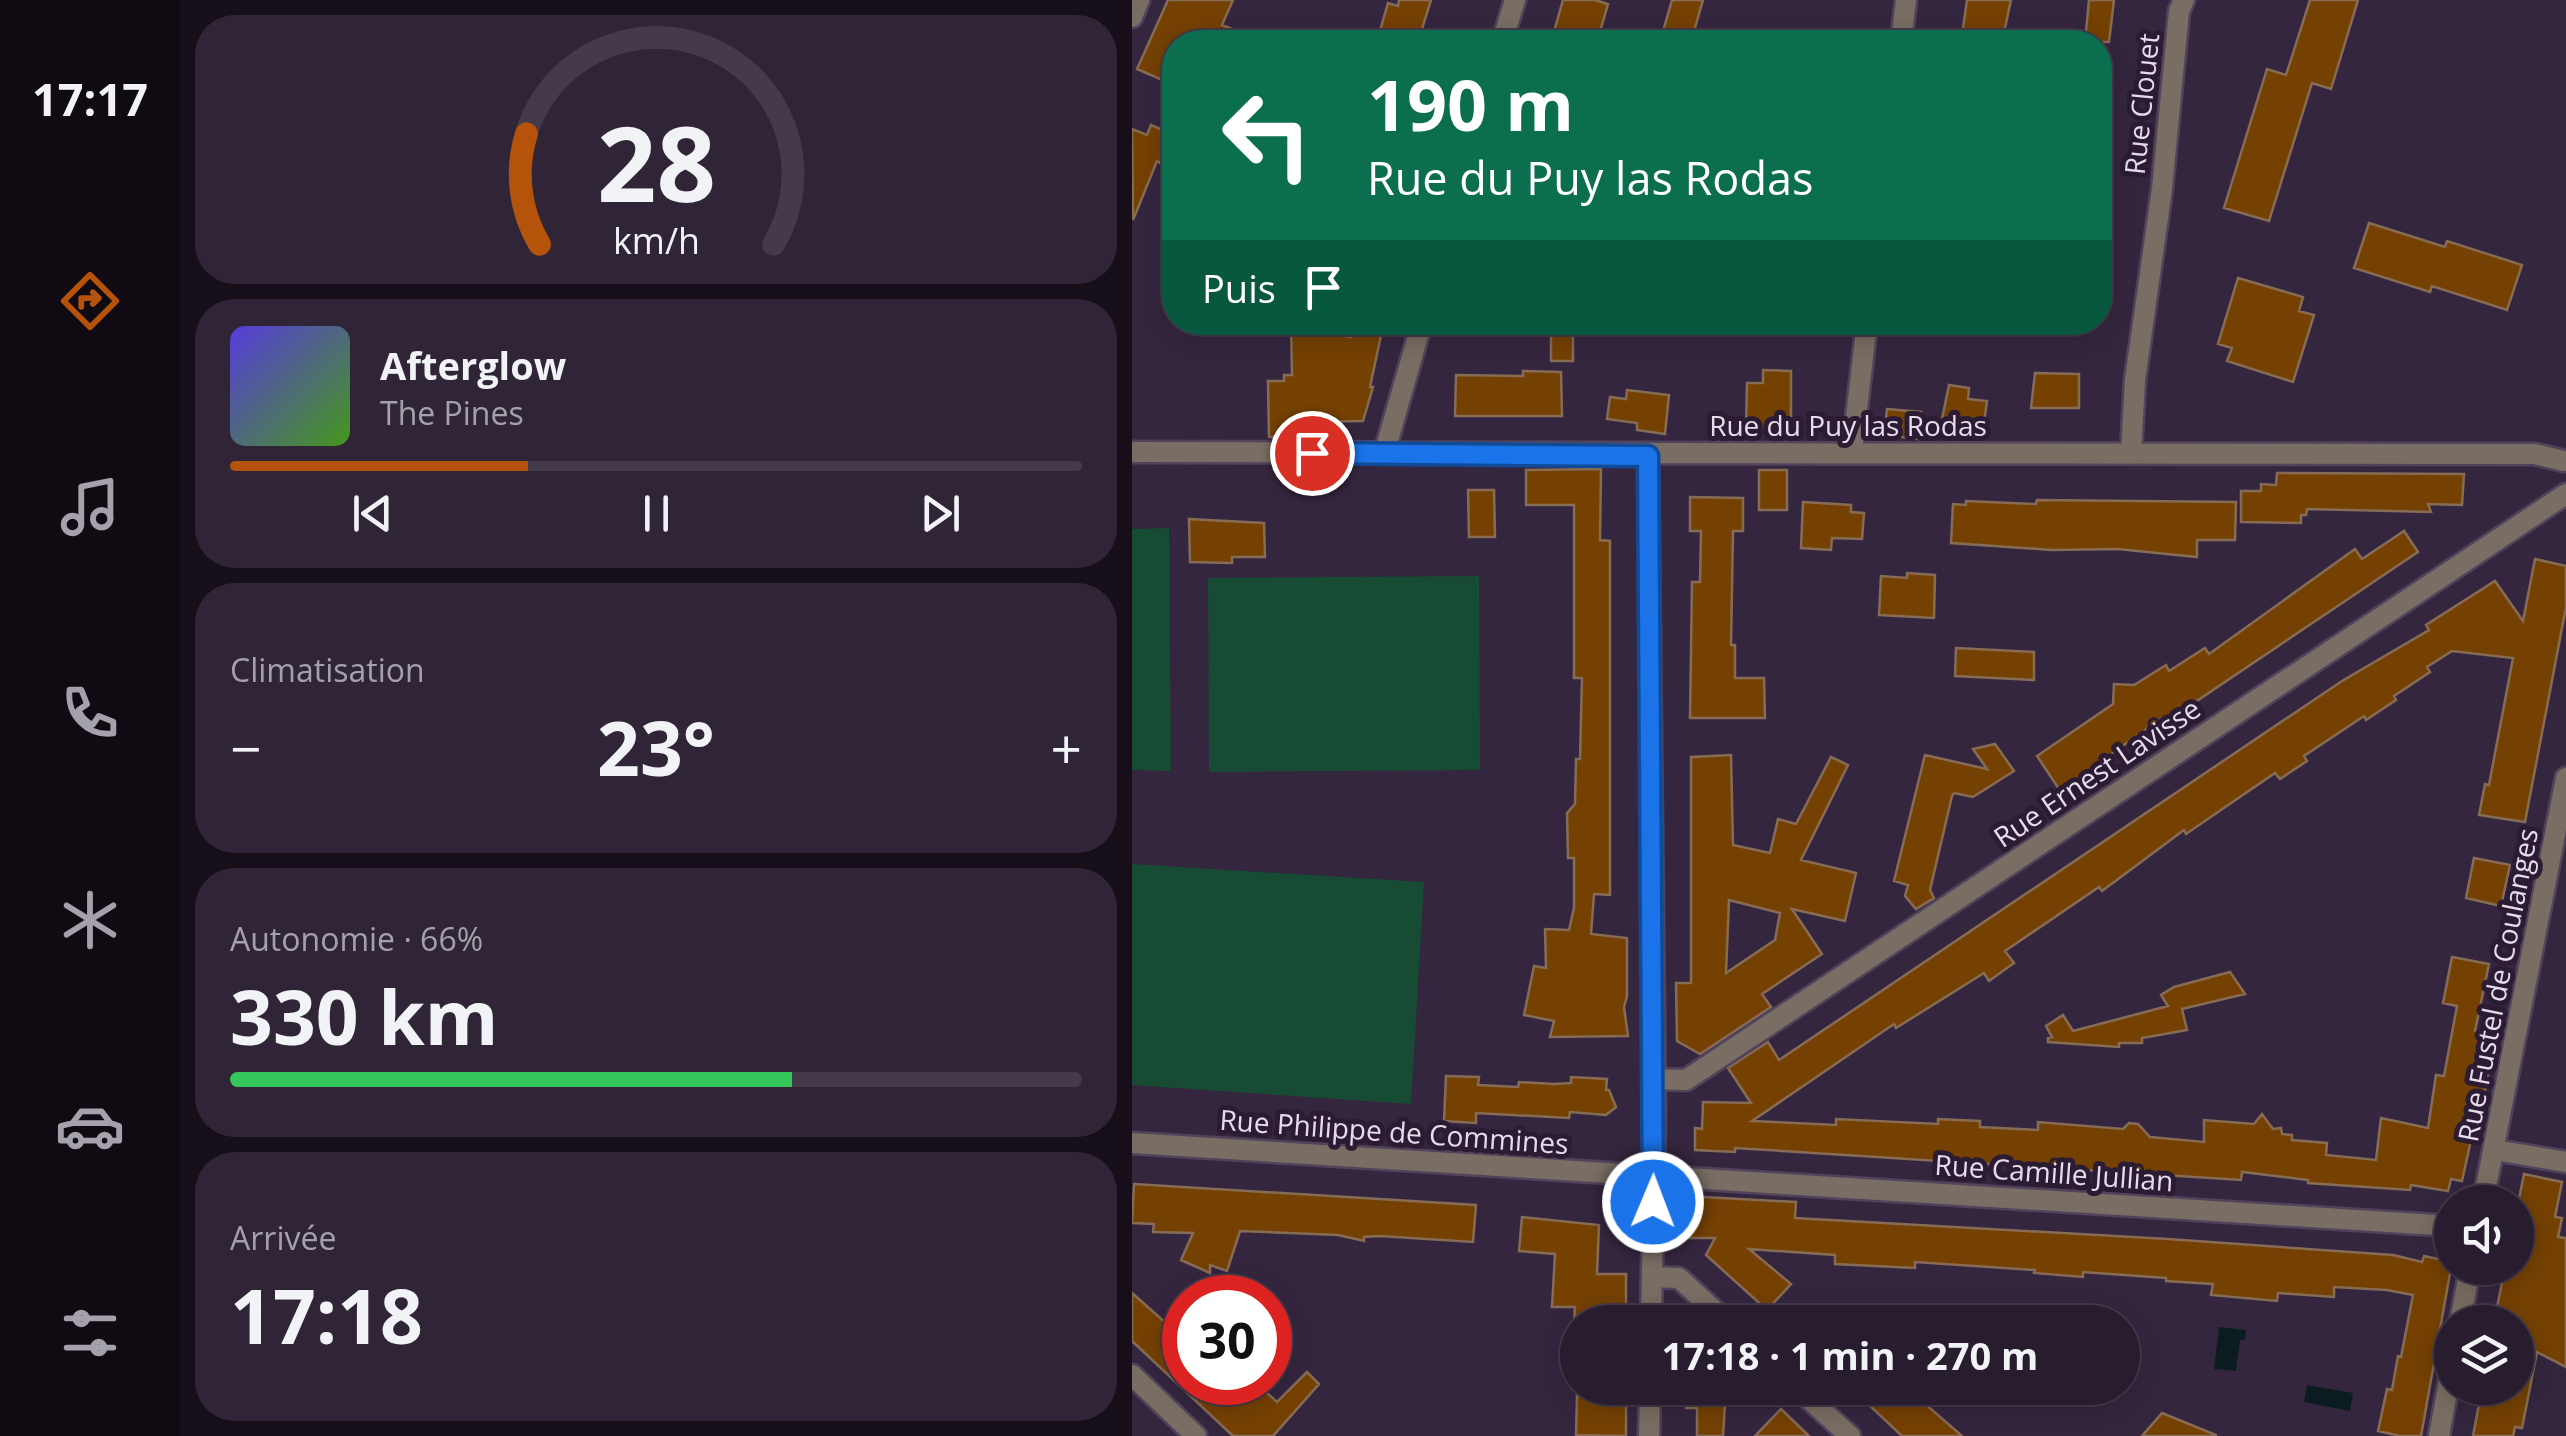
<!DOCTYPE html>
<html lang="fr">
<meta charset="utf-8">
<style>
:root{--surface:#281c2f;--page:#302537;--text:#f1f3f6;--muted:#a5a1aa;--line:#443a4b;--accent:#b45309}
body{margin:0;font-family:"Open Sans",sans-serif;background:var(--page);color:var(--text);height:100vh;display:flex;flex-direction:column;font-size:38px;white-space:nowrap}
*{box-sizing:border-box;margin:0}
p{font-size:32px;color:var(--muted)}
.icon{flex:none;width:55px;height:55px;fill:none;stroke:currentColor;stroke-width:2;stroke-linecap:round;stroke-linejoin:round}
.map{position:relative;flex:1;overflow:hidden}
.side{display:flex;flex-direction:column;gap:15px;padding:15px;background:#160f1a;width:952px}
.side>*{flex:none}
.banner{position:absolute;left:30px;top:30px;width:950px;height:305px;border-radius:40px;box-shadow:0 5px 25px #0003,0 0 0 2px var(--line);background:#0b6e4f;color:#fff;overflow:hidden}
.fabs{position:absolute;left:1302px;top:1185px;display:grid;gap:20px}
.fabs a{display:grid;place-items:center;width:100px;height:100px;border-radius:50%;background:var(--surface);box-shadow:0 5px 25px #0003,0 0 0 2px var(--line);font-size:50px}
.speed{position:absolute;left:30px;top:1275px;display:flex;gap:20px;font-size:50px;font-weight:700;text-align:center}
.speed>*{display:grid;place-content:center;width:130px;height:130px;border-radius:50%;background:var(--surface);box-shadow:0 5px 25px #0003,0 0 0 2px var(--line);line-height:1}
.speed .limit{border:15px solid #d22;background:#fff;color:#111}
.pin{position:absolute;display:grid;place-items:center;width:85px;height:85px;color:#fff;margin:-42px;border:5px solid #fff;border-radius:50%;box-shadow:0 2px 10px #0007}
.me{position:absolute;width:110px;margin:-55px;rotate:1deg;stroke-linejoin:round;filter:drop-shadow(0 0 8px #0008)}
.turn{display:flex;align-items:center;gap:35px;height:210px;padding:0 40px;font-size:45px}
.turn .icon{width:130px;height:130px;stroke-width:2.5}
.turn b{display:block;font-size:70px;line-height:85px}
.then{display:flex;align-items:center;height:95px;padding:0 40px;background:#0003;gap:20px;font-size:38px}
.big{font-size:75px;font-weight:700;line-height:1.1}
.side .tile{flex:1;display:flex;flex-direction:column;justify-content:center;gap:15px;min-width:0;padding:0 35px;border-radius:40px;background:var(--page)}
.side .dial{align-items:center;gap:0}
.dial svg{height:260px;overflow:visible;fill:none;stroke:var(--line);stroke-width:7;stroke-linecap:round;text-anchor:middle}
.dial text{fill:var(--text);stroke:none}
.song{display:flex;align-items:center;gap:30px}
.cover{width:120px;height:120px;border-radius:15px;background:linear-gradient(135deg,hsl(250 70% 55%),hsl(100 70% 35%))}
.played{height:10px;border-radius:5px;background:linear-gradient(90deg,var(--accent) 35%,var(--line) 35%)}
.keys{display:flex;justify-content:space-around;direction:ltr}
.heat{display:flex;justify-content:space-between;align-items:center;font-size:55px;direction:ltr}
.charge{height:15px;border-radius:8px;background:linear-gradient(90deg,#34c759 66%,var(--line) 0)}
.trip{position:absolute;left:428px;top:1305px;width:580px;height:100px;border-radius:50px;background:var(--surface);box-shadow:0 5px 25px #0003,0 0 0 2px var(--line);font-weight:700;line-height:100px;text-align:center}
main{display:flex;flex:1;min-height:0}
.tabs{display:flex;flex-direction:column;width:180px;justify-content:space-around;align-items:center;background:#100b13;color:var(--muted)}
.tabs .icon{width:70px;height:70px}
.tabs .active{color:var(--accent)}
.tabs b{font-size:45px;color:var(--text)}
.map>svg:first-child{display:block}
.green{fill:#174b34}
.water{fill:#0b1c20}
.building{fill:#754103;stroke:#876c55;stroke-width:2.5;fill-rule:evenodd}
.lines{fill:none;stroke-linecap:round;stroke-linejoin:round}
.street-casing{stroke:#51435b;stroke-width:25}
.street{stroke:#796e63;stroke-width:20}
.route-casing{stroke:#114b97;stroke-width:25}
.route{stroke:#1a73e8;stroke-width:18}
.labels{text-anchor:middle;stroke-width:10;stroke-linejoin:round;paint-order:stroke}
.street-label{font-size:28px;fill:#e6dcec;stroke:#2b1c34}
</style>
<main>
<nav class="tabs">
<b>17:17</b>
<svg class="icon active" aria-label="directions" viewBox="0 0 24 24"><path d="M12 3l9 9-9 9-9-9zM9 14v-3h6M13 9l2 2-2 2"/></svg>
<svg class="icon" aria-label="music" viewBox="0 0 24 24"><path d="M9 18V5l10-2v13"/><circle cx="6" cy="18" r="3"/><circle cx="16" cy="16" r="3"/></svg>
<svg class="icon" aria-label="phone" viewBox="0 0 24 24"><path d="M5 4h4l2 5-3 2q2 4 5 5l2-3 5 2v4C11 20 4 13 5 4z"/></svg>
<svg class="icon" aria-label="climate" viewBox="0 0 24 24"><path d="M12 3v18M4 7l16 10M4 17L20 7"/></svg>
<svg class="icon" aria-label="car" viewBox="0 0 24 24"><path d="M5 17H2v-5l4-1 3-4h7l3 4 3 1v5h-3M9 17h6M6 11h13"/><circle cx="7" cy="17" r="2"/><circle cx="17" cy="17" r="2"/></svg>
<svg class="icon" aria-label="filters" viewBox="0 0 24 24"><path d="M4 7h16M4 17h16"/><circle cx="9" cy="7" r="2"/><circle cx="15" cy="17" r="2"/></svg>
</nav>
<section class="side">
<div class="tile dial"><svg viewBox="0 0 100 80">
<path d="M14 69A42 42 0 1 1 86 69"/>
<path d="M14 69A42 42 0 0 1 10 35" stroke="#b45309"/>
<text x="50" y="56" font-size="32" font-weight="700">28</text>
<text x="50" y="72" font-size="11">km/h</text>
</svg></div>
<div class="tile">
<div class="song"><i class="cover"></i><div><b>Afterglow</b><p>The Pines</p></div></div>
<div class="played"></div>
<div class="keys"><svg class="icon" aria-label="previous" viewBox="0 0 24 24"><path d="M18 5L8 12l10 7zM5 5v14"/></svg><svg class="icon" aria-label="pause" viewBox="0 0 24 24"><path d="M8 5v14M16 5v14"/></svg><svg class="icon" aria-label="next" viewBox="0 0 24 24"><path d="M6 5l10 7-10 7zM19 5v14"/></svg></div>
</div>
<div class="tile"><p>Climatisation</p>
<div class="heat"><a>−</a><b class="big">23°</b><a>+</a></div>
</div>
<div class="tile"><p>Autonomie · 66%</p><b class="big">330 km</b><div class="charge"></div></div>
<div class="tile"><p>Arrivée</p><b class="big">17:18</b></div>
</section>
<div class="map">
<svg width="1434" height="1436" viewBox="0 0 1434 1436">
<rect width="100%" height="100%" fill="#35263f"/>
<path class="green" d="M 37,528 L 39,771 L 0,770 L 0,529 Z
M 347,576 L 348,770 L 77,772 L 76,578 Z
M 0,864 L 292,882 L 279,1104 L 0,1085 Z"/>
<path class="water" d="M 1087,1327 L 1114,1330 L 1113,1340 L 1108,1340 L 1104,1371 L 1082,1369 Z
M 1175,1385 L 1221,1393 L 1218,1411 L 1172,1402 Z"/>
<path class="building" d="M 36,0 L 101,0 L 90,25 L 132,42 L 42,42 L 42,85 L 5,69 Z
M 267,0 L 299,0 L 286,42 L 247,34 L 256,3 L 266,6 Z
M 431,0 L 463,0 L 476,4 L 465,42 L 419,42 Z
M 540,0 L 571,0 L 559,42 L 528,42 Z
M 835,0 L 879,0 L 870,42 L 829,42 Z
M 957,0 L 982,0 L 977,42 L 953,42 Z
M 1178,0 L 1226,0 L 1199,89 L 1180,83 L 1137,221 L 1092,208 L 1135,69 L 1154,75 Z
M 19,125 L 40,134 L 28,163 L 25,161 L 1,220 L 0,129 L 15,135 Z
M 1237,223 L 1313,247 L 1315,241 L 1390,265 L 1375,310 L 1300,286 L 1298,292 L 1222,268 Z
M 1106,278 L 1171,297 L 1167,311 L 1182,315 L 1161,382 L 1095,361 L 1100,348 L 1086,344 Z
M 159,322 L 180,322 L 180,329 L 219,337 L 222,322 L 251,326 L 238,387 L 241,387 L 231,421 L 159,422 L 159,437 L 137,437 L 136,381 L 152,381 L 152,375 L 160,375 Z
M 419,329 L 441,329 L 441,361 L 419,361 Z
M 631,370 L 659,371 L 659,429 L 614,427 L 615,383 L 631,383 Z
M 391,371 L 429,372 L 430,416 L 323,416 L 324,375 L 391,376 Z
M 903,373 L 947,374 L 947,408 L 899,408 Z
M 817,385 L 837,388 L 836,399 L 855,401 L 851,430 L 809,424 Z
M 495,390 L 537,395 L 533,434 L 505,430 L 505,423 L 475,419 L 478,397 L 494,399 Z
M 755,409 L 789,412 L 787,439 L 752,435 Z
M 469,469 L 468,540 L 478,541 L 478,895 L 462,894 L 459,934 L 495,938 L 495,996 L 492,1007 L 496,1036 L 418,1037 L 422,1021 L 392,1015 L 402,966 L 414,968 L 413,929 L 437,930 L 442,908 L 442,858 L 436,858 L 435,813 L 443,804 L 444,759 L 448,759 L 450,678 L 442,678 L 442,505 L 394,505 L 394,470 Z
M 627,470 L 655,470 L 655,510 L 627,510 Z
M 1145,473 L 1332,474 L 1330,505 L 1296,504 L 1299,512 L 1175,509 L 1174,515 L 1169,515 L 1169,523 L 1109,522 L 1109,491 L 1129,491 L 1129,484 L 1144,485 Z
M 336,490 L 362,490 L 363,537 L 337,537 Z
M 558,497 L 611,498 L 611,531 L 601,531 L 599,645 L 603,645 L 603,678 L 632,678 L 633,718 L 558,718 L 560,582 L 568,582 L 569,531 L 558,531 Z
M 905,500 L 1104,502 L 1103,540 L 1065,540 L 1065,557 L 986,549 L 920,550 L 819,543 L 821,504 L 834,505 L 834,501 L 904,504 Z
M 671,502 L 719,505 L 719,512 L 732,513 L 730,539 L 700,538 L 699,550 L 669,548 Z
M 57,519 L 132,523 L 133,557 L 100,557 L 100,563 L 58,562 Z
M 1272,531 L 1286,552 L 1032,723 L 1030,718 L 975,757 L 976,761 L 929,792 L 905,756 L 981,704 L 982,684 L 1002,685 L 1034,665 L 1037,671 L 1073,648 L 1077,654 L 1223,549 L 1230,559 Z
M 1403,559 L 1434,566 L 1434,607 L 1393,822 L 1347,815 L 1353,784 L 1357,785 L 1381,658 L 1320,651 L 1295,667 L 1298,672 L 1262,696 L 1264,700 L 1234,720 L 1232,716 L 1172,756 L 1175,761 L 1148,779 L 1143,773 L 1054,834 L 1052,830 L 970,891 L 967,887 L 873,951 L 882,963 L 857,981 L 852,973 L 764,1028 L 762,1024 L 620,1121 L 704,1125 L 704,1119 L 806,1124 L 806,1119 L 848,1121 L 848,1127 L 906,1130 L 906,1122 L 991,1129 L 997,1123 L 1006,1124 L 1018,1137 L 1072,1142 L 1072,1120 L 1122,1124 L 1130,1114 L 1141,1129 L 1149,1128 L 1150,1134 L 1160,1135 L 1160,1140 L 1195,1143 L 1194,1155 L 1244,1160 L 1249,1118 L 1296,1128 L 1304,1075 L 1312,1076 L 1325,1006 L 1311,1003 L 1320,957 L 1357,964 L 1343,1031 L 1364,1035 L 1345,1132 L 1341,1131 L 1330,1181 L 1319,1179 L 1316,1191 L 1279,1185 L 1278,1190 L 1176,1183 L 1176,1180 L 1110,1172 L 1109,1180 L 603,1148 L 603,1152 L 563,1150 L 563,1128 L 570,1129 L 571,1102 L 619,1103 L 596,1068 L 636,1042 L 647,1060 L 1210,681 L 1297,630 L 1294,625 L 1363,581 L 1391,621 Z
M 775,573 L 803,575 L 802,618 L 747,615 L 749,576 L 775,578 Z
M 824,648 L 902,652 L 902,680 L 823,676 Z
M 863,744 L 882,771 L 841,797 L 822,793 L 820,796 L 798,890 L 802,898 L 784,909 L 773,896 L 776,885 L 762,881 L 793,755 L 855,769 L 841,749 Z
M 599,755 L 601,845 L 638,853 L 646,819 L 664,824 L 699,757 L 716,765 L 669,860 L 724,873 L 713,921 L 660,909 L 690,954 L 630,994 L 639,1007 L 568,1054 L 545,1041 L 544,983 L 559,983 L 559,757 ZM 597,900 L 648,913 L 643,940 L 594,973 Z
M 1342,858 L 1378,865 L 1369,906 L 1334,898 Z
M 1098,972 L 1113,994 L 1050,1009 L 1055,1030 L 1010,1038 L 1010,1043 L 987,1043 L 987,1047 L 916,1042 L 916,1038 L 920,1037 L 914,1026 L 931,1015 L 941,1031 L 1036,1006 L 1029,995 L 1042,987 Z
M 314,1076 L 347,1077 L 346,1085 L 386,1087 L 387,1082 L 422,1084 L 439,1083 L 439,1077 L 475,1079 L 474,1090 L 477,1090 L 484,1107 L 474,1115 L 438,1112 L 437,1118 L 344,1113 L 344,1123 L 312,1121 Z
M 1392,1174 L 1430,1182 L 1423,1217 L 1430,1218 L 1426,1237 L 1434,1238 L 1434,1367 L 1405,1352 L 1390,1428 L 1383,1427 L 1381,1436 L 1341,1436 L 1350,1388 L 1385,1394 L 1385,1322 L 1362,1322 L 1373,1268 L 1385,1268 L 1385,1209 Z
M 2,1184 L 344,1205 L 341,1242 L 248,1236 L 232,1237 L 232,1241 L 206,1235 L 108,1231 L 95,1271 L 78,1265 L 78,1273 L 49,1260 L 61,1233 L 21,1232 L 22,1224 L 0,1223 Z
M 572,1197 L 664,1202 L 663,1218 L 1036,1239 L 1261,1255 L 1290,1262 L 1292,1256 L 1320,1262 L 1289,1436 L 1268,1436 L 1246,1431 L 1255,1389 L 1260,1390 L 1266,1356 L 1269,1357 L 1281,1295 L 1255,1290 L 1202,1287 L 1202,1297 L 1146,1293 L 1145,1301 L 1079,1295 L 1081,1284 L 1034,1281 L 1034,1278 L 951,1272 L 951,1277 L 902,1273 L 903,1270 L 783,1262 L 783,1268 L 703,1264 L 703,1255 L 617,1249 L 659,1284 L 635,1310 L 574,1255 L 583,1238 L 558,1238 L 558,1209 Z
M 390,1217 L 467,1225 L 465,1274 L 494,1274 L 494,1322 L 442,1322 L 443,1307 L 420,1307 L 423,1254 L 387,1251 Z
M 0,1293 L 52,1339 L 52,1382 L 123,1382 L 145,1402 L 175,1372 L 187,1384 L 141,1436 L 101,1436 L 0,1341 Z
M 450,1388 L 494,1388 L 494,1436 L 444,1435 L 445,1396 L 450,1396 Z
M 553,1388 L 594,1388 L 591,1436 L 565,1436 L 565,1408 L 554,1408 Z
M 719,1388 L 775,1388 L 830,1436 L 770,1436 Z
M 649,1409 L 677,1436 L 623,1436 Z
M 1030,1413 L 1084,1435 L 1084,1436 L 1010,1436 Z"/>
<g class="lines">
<defs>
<path id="street" d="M 0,17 L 7,0
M 370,42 L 383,0
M 769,42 L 774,0
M 0,452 C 468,455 935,452 1403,454 L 1432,461
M 720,452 L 735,322
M 999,453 L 1003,380 L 1030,189 L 1047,11 L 1052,0
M 252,454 L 290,322
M 516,456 L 523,1111 L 519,1322
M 522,1079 L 554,1080 L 1434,494
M 0,1143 L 1320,1226
M 1363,1150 L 1434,1162
M 1351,1202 L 1434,778
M 520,1277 L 547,1278 L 595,1322
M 1328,1322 L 1338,1268
M 0,1375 L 64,1436
M 665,1388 L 718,1436
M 517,1436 L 518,1388
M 1307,1436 L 1320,1365"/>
</defs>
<use href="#street" class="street-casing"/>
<use href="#street" class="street"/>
</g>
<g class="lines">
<defs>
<path id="route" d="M 180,453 L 516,456 L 521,1202"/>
</defs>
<use href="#route" class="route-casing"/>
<use href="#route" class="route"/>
</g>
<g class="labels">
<g class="street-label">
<text transform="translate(1010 104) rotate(-84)" y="10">Rue Clouet</text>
<text x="716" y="436">Rue du Puy las Rodas</text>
<text transform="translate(965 773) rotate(-34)" y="10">Rue Ernest Lavisse</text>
<text transform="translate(1366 985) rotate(-79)" y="10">Rue Fustel de Coulanges</text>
<text transform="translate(262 1132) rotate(4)" y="10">Rue Philippe de Commines</text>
<text transform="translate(922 1173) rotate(4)" y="10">Rue Camille Jullian</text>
</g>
</g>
</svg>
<div class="fabs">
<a><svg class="icon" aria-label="sound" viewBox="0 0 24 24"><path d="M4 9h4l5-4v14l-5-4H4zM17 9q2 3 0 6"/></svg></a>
<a><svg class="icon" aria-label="layers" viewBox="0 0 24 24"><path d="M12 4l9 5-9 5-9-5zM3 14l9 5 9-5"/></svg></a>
</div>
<div class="speed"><div class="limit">30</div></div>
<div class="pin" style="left:180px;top:453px;background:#d93025"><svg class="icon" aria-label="arrive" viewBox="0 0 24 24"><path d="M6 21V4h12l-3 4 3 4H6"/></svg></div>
<svg class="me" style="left:521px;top:1202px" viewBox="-20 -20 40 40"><circle r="17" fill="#1a73e8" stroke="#fff" stroke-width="3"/><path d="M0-11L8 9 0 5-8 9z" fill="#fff"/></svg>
<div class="trip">17:18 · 1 min · 270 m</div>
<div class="banner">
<div class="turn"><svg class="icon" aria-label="left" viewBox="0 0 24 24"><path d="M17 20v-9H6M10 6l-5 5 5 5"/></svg><div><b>190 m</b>Rue du Puy las Rodas</div></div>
<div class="then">Puis<svg class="icon" aria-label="arrive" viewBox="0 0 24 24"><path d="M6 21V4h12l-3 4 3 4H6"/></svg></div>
</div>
</div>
</main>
